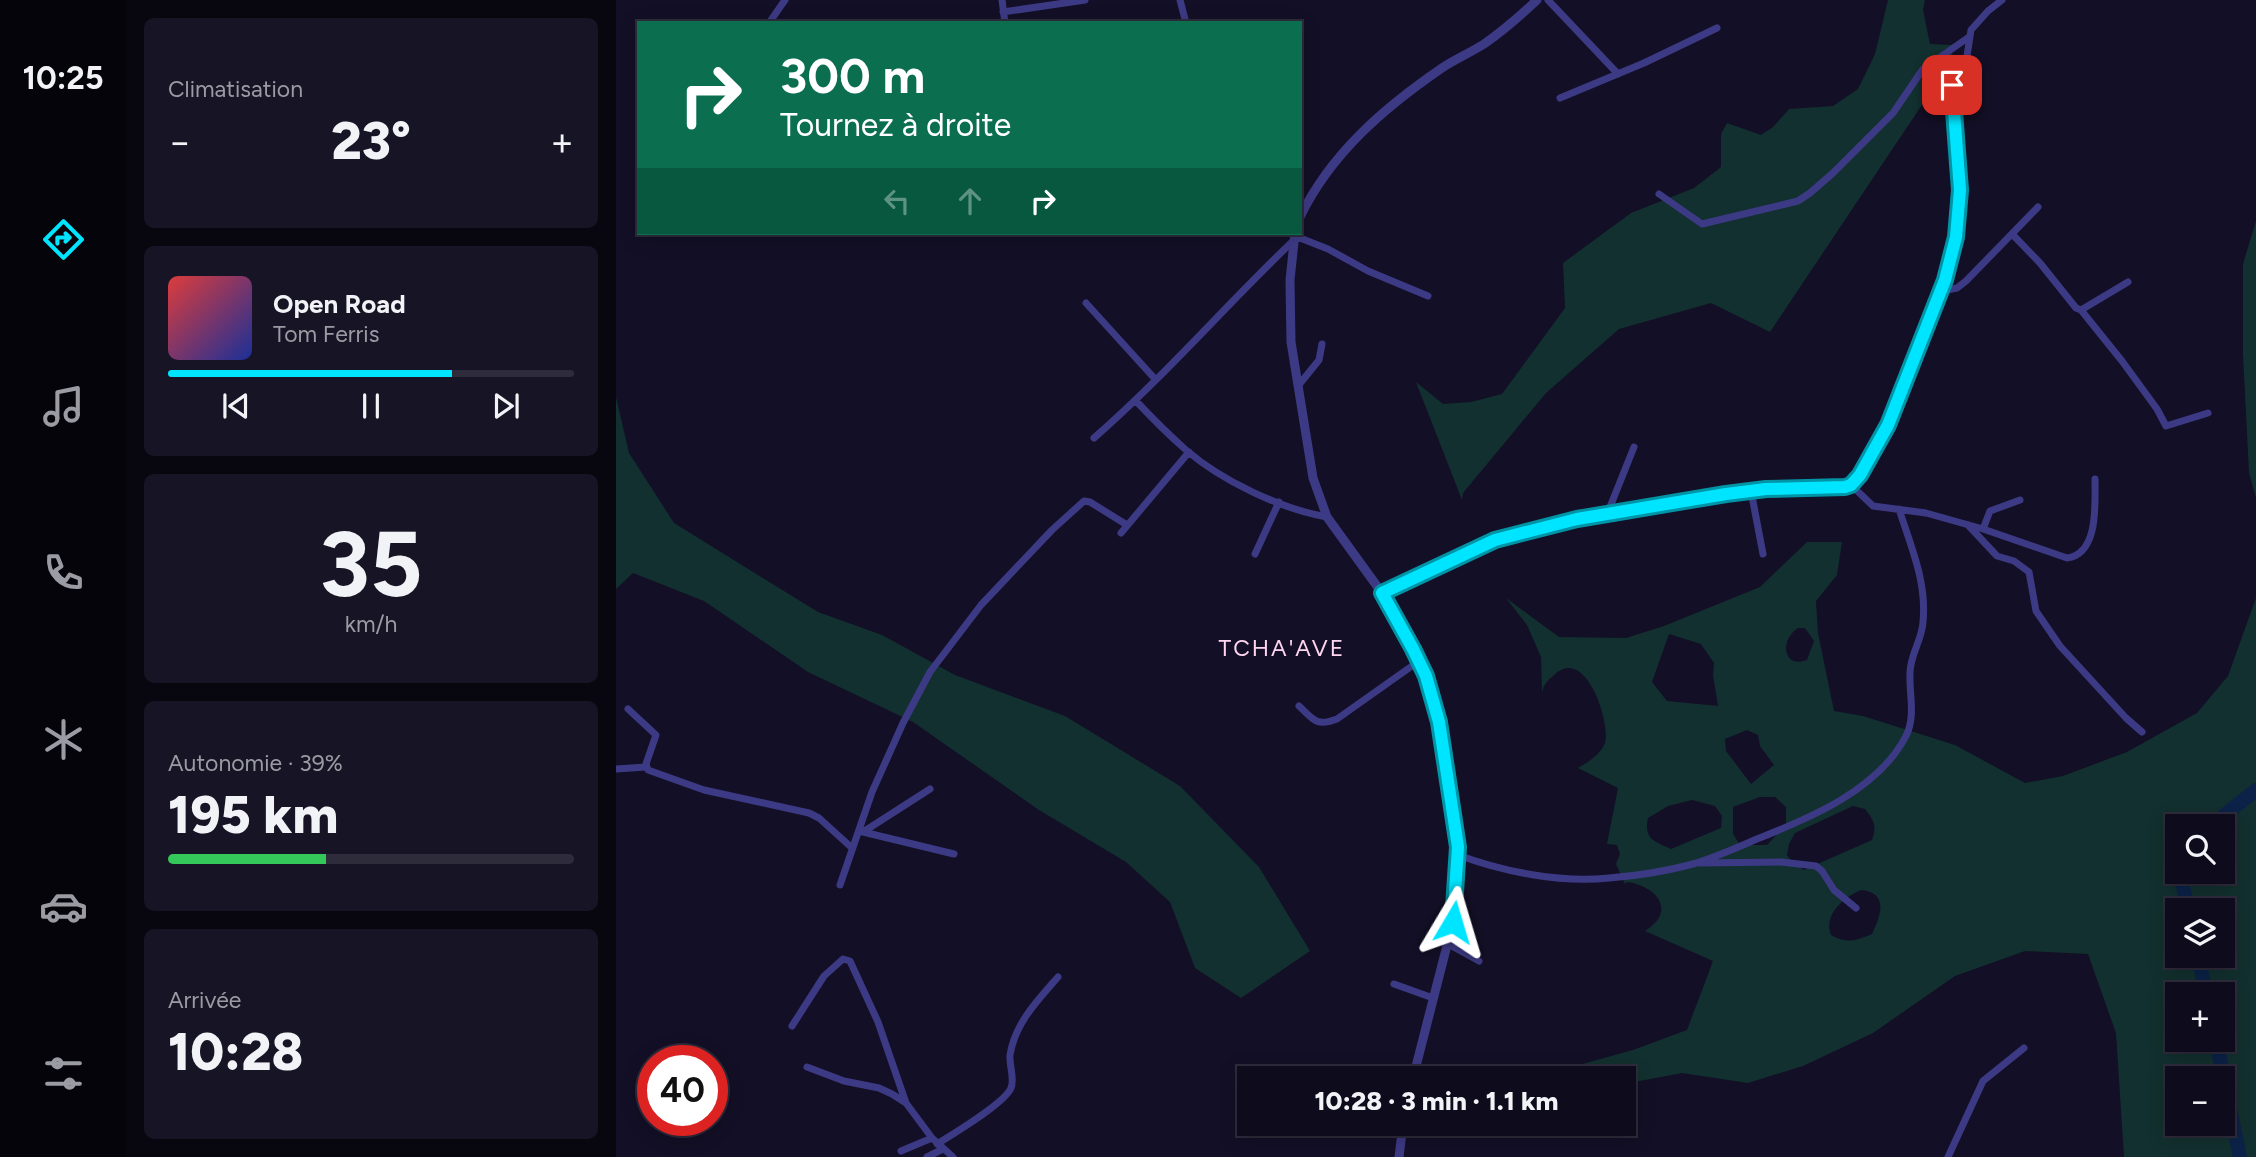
<!DOCTYPE html>
<html lang="fr">
<meta charset="utf-8">
<style>
:root{--surface:#0e0b1c;--page:#171425;--text:#f1f3f6;--muted:#9b9ba3;--line:#2e2b3b;--accent:#00e5ff}
body{margin:0;font-family:Figtree,sans-serif;background:var(--page);color:var(--text);height:100vh;display:flex;flex-direction:column;font-size:26px;white-space:nowrap}
*{box-sizing:border-box;margin:0}
p{font-size:23px;color:var(--muted)}
.icon{flex:none;width:38px;height:38px;fill:none;stroke:currentColor;stroke-width:2;stroke-linecap:round;stroke-linejoin:round}
.map{position:relative;flex:1;overflow:hidden}
.side{display:flex;flex-direction:column;gap:18px;padding:18px;background:#08060f;width:490px}
.side>*{flex:none}
.banner{position:absolute;left:21px;top:21px;width:665px;height:214px;border-radius:0px;box-shadow:0 4px 18px #0003,0 0 0 2px var(--line);background:#0b6e4f;color:#fff;overflow:hidden}
.controls{position:absolute;left:1549px;top:814px;display:grid;gap:14px}
.controls a{display:grid;place-items:center;width:70px;height:70px;border-radius:0px;background:var(--surface);box-shadow:0 4px 18px #0003,0 0 0 2px var(--line);font-size:35px}
.speed{position:absolute;left:21px;top:1045px;display:flex;gap:14px;font-size:35px;font-weight:700;text-align:center}
.speed>*{display:grid;place-content:center;width:91px;height:91px;border-radius:50%;background:var(--surface);box-shadow:0 4px 18px #0003,0 0 0 2px var(--line);line-height:1}
.speed .limit{border:10px solid #d22;background:#fff;color:#111}
.pin{position:absolute;display:grid;place-items:center;width:60px;height:60px;color:#fff;margin:-30px;border-radius:14px;box-shadow:0 4px 10px #0006}
.me{position:absolute;width:77px;margin:-38px;rotate:7deg;stroke-linejoin:round;filter:drop-shadow(0 0 5px #0008)}
.turn{display:flex;align-items:center;gap:24px;height:147px;padding:0 28px;font-size:32px}
.turn .icon{width:91px;height:91px;stroke-width:2.5}
.turn b{display:block;font-size:49px;line-height:60px}
.lanes{display:flex;align-items:center;height:66px;padding:0 28px;background:#0003;justify-content:center;gap:35px;direction:ltr}
.lanes .off{opacity:.35}
.big{font-size:52px;font-weight:800;line-height:1.1}
.side .tile{flex:1;display:flex;flex-direction:column;justify-content:center;gap:10px;min-width:0;padding:0 24px;border-radius:10px;background:var(--page)}
.side .dial{align-items:center;gap:0}
.dial b{font-size:91px;line-height:1}
.song{display:flex;align-items:center;gap:21px}
.cover{width:84px;height:84px;border-radius:10px;background:linear-gradient(135deg,hsl(0 70% 55%),hsl(230 70% 35%))}
.played{height:7px;border-radius:4px;background:linear-gradient(90deg,var(--accent) 70%,var(--line) 70%)}
.keys{display:flex;justify-content:space-around;direction:ltr}
.heat{display:flex;justify-content:space-between;align-items:center;font-size:38px;direction:ltr}
.charge{height:10px;border-radius:5px;background:linear-gradient(90deg,#34c759 39%,var(--line) 0)}
.trip{position:absolute;left:621px;top:1066px;width:399px;height:70px;border-radius:0px;background:var(--surface);box-shadow:0 4px 18px #0003,0 0 0 2px var(--line);font-weight:800;line-height:70px;text-align:center}
main{display:flex;flex:1;min-height:0}
.dock{display:flex;flex-direction:column;width:126px;justify-content:space-around;align-items:center;background:#06040b;color:var(--muted)}
.dock .icon{width:49px;height:49px}
.dock .selected{color:var(--accent)}
.dock b{font-size:32px;color:var(--text)}
.map>svg:first-child{display:block}
.green{fill:#12302f;fill-rule:evenodd}
.lines{fill:none;stroke-linecap:round;stroke-linejoin:round}
.river{stroke:#0c2248;stroke-width:14}
.minor{stroke:#3d3a85;stroke-width:7}
.tertiary{stroke:#3d3a85;stroke-width:9}
.route-casing{stroke:#0095a6;stroke-width:18}
.route{stroke:#00e5ff;stroke-width:12}
.labels{text-anchor:middle;stroke-width:7;stroke-linejoin:round;paint-order:stroke}
.quarter-label{font-size:23px;letter-spacing:2px;fill:#ffd6f0;stroke:#130f26}
</style>
<main>
<nav class="dock">
<b>10:25</b>
<svg class="icon selected" aria-label="directions" viewBox="0 0 24 24"><path d="M12 3l9 9-9 9-9-9zM9 14v-3h6M13 9l2 2-2 2"/></svg>
<svg class="icon" aria-label="music" viewBox="0 0 24 24"><path d="M9 18V5l10-2v13"/><circle cx="6" cy="18" r="3"/><circle cx="16" cy="16" r="3"/></svg>
<svg class="icon" aria-label="phone" viewBox="0 0 24 24"><path d="M5 4h4l2 5-3 2q2 4 5 5l2-3 5 2v4C11 20 4 13 5 4z"/></svg>
<svg class="icon" aria-label="climate" viewBox="0 0 24 24"><path d="M12 3v18M4 7l16 10M4 17L20 7"/></svg>
<svg class="icon" aria-label="car" viewBox="0 0 24 24"><path d="M5 17H2v-5l4-1 3-4h7l3 4 3 1v5h-3M9 17h6M6 11h13"/><circle cx="7" cy="17" r="2"/><circle cx="17" cy="17" r="2"/></svg>
<svg class="icon" aria-label="filters" viewBox="0 0 24 24"><path d="M4 7h16M4 17h16"/><circle cx="9" cy="7" r="2"/><circle cx="15" cy="17" r="2"/></svg>
</nav>
<section class="side">
<div class="tile"><p>Climatisation</p>
<div class="heat"><a>−</a><b class="big">23°</b><a>+</a></div>
</div>
<div class="tile">
<div class="song"><i class="cover"></i><div><b>Open Road</b><p>Tom Ferris</p></div></div>
<div class="played"></div>
<div class="keys"><svg class="icon" aria-label="previous" viewBox="0 0 24 24"><path d="M18 5L8 12l10 7zM5 5v14"/></svg><svg class="icon" aria-label="pause" viewBox="0 0 24 24"><path d="M8 5v14M16 5v14"/></svg><svg class="icon" aria-label="next" viewBox="0 0 24 24"><path d="M6 5l10 7-10 7zM19 5v14"/></svg></div>
</div>
<div class="tile dial"><b>35</b><p>km/h</p></div>
<div class="tile"><p>Autonomie · 39%</p><b class="big">195 km</b><div class="charge"></div></div>
<div class="tile"><p>Arrivée</p><b class="big">10:28</b></div>
</section>
<div class="map">
<svg width="1640" height="1157" viewBox="0 0 1640 1157">
<rect width="100%" height="100%" fill="#130f26"/>
<path class="green" d="M 1272,0 L 1309,0 L 1307,10 L 1314,44 L 1337,45 L 1336,60 L 1154,332 L 1095,303 L 1003,329 L 930,393 L 847,493 L 846,500 L 800,382 L 827,404 L 855,402 L 886,394 L 949,308 L 947,263 L 1015,213 L 1078,188 L 1105,167 L 1105,134 L 1111,123 L 1145,135 L 1157,127 L 1173,109 L 1217,106 L 1242,89 L 1259,54 Z
M 1640,221 L 1640,498 L 1633,473 L 1627,355 L 1627,264 Z
M 0,397 L 13,453 L 58,523 L 202,612 L 266,635 L 339,675 L 449,716 L 564,786 L 643,867 L 694,951 L 625,998 L 579,968 L 554,902 L 510,862 L 423,810 L 297,722 L 192,672 L 88,601 L 17,573 L 0,589 Z
M 1191,542 L 1226,542 L 1221,575 L 1200,601 L 1202,633 L 1218,711 L 1247,716 L 1339,745 L 1409,783 L 1447,776 L 1511,752 L 1581,713 L 1612,676 L 1640,598 L 1640,1157 L 1508,1157 L 1500,1033 L 1472,954 L 1409,951 L 1339,976 L 1257,1033 L 1187,1066 L 1132,1083 L 1066,1073 L 1008,1084 L 1008,1078 L 978,1078 L 959,1066 L 1017,1050 L 1071,1030 L 1097,961 L 1029,931 C 1061,911 1041,886 1011,882 L 1009,884 L 1000,864 L 1004,854 L 1001,845 L 991,844 L 1002,788 L 962,768 C 971,763 985,754 989,743 C 995,724 970,644 938,675 C 931,681 928,684 926,692 L 925,657 L 911,625 L 890,598 L 943,637 L 1010,638 L 1048,626 L 1144,587 ZM 1182,628 L 1189,628 L 1198,641 L 1191,660 C 1166,669 1164,639 1182,628 ZM 1053,634 L 1085,644 L 1098,663 L 1097,675 L 1102,706 L 1051,701 L 1036,682 ZM 1131,730 L 1142,735 L 1144,746 L 1158,765 L 1135,784 L 1110,751 L 1109,739 ZM 1144,797 L 1159,797 L 1170,807 L 1170,825 L 1151,845 L 1124,845 L 1117,834 L 1117,807 ZM 1076,800 L 1099,806 L 1106,816 L 1105,828 L 1055,849 C 1037,841 1028,839 1032,818 L 1052,806 ZM 1237,806 L 1249,809 C 1258,820 1261,826 1256,840 L 1188,870 L 1178,864 L 1171,855 L 1173,844 L 1179,833 ZM 1561,826 L 1606,826 L 1606,872 L 1561,872 ZM 1245,890 C 1274,893 1264,917 1256,934 C 1239,941 1231,944 1215,935 C 1207,915 1228,897 1245,890 ZM 1561,910 L 1606,910 L 1606,956 L 1561,956 ZM 1561,994 L 1606,994 L 1606,1040 L 1561,1040 ZM 1561,1078 L 1606,1078 L 1606,1124 L 1561,1124 Z"/>
<g class="lines">
<path class="river" d="M 1595,826 L 1640,790
M 1564,872 L 1572,910
M 1582,956 L 1590,994
M 1600,1040 L 1624,1157"/>
<path class="minor" d="M 386,0 L 389,23
M 564,0 L 570,23
M 932,0 L 1002,74
M 387,12 L 469,0
M 153,23 L 169,0
M 944,98 L 1028,63 L 1101,28
M 1043,194 L 1086,224 L 1182,201 L 1194,193 L 1217,173 L 1277,113 L 1307,69 L 1353,37
M 1397,235 L 1424,263 L 1460,308 L 1465,310 L 1512,282
M 1326,291 L 1341,288 L 1350,281 L 1422,207
M 470,303 L 539,379
M 1465,310 L 1506,361 L 1541,409 L 1550,426 L 1592,413
M 682,386 L 703,360 L 706,344
M 520,401 C 536,418 553,435 570,450 C 606,481 665,509 711,517
M 478,438 C 549,376 610,305 678,240 L 684,238 L 712,249 L 752,271 L 812,296
M 1235,485 L 1257,506 L 1310,513 L 1367,529 L 1451,558 C 1483,554 1479,503 1479,479
M 1135,491 L 1147,554
M 992,512 L 1018,447
M 1352,525 L 1381,556 L 1398,561 L 1413,572 L 1420,611 L 1444,646 L 1510,718 L 1526,732
M 1367,529 L 1374,511 L 1404,500
M 505,533 L 573,452
M 639,554 L 663,502
M 766,593 L 879,540 L 961,519 L 1085,497 L 1150,489 L 1229,487 L 1241,480 L 1282,403 L 1326,291 L 1336,255 L 1344,190 L 1336,92 L 1337,79 L 1351,56 L 1355,30 L 1372,11 L 1386,0
M 683,706 C 698,720 700,727 721,719 L 803,661
M 12,709 L 40,735 L 30,764 L 32,770 L 88,790 L 193,813 L 203,818 L 236,848
M 0,769 L 30,767
M 247,832 L 338,854
M 247,832 L 314,789
M 842,855 C 888,872 944,883 993,878 C 1020,876 1051,871 1077,864 C 1098,858 1120,848 1141,839 C 1194,818 1262,790 1290,736 C 1300,716 1293,694 1294,673 C 1294,655 1306,640 1307,622 C 1311,582 1295,547 1283,509
M 1084,863 L 1165,862 L 1200,866 L 1206,871 L 1218,890 L 1240,908
M 224,885 L 256,792 L 287,723 L 314,672 L 365,605 L 436,530 L 468,501 L 474,502 L 511,525
M 832,944 L 863,961
M 778,984 L 817,998
M 176,1026 L 208,976 L 227,959 L 234,961 L 262,1022 L 290,1103
M 191,1067 L 228,1081 L 263,1088 L 276,1094 L 290,1103 L 316,1138 L 337,1157
M 321,1144 C 337,1134 389,1103 395,1088 C 399,1079 393,1065 394,1055 C 399,1023 422,1000 442,977
M 285,1151 L 316,1138
M 311,1157 L 327,1149
M 1332,1157 L 1367,1081 L 1408,1048"/>
<path class="tertiary" d="M 684,217 C 715,153 769,107 826,68 C 839,59 854,53 868,44 C 887,31 904,16 921,0
M 679,233 L 674,280 L 675,342 L 697,478 L 711,517 L 766,593 L 797,649 L 810,676 L 823,722 L 841,835 L 842,868 L 837,922 L 797,1078
M 783,1157 L 787,1124"/>
</g>
<g class="lines">
<defs>
<path id="route" d="M 837,922 L 842,847 L 823,722 L 810,676 L 797,649 L 766,593 L 879,540 L 961,519 L 1110,494 L 1150,489 L 1229,487 L 1235,485 L 1244,475 L 1272,425 L 1329,280 L 1340,237 L 1344,190 L 1336,85"/>
</defs>
<use href="#route" class="route-casing"/>
<use href="#route" class="route"/>
</g>
<g class="labels">
<g class="quarter-label">
<text x="666" y="656">TCHA'AVE</text>
</g>
</g>
</svg>
<div class="controls">
<a><svg class="icon" aria-label="search" viewBox="0 0 24 24"><circle cx="10" cy="10" r="6"/><path d="M15 15l6 6"/></svg></a>
<a><svg class="icon" aria-label="layers" viewBox="0 0 24 24"><path d="M12 4l9 5-9 5-9-5zM3 14l9 5 9-5"/></svg></a>
<a>+</a>
<a>−</a>
</div>
<div class="speed"><div class="limit">40</div></div>
<div class="pin" style="left:1336px;top:85px;background:#d93025"><svg class="icon" aria-label="arrive" viewBox="0 0 24 24"><path d="M6 21V4h12l-3 4 3 4H6"/></svg></div>
<svg class="me" style="left:837px;top:922px" viewBox="-20 -20 40 40"><path d="M0-17L14 15 0 8-14 15z" fill="#00e5ff" stroke="#fff" stroke-width="4"/></svg>
<div class="trip">10:28 · 3 min · 1.1 km</div>
<div class="banner">
<div class="turn"><svg class="icon" aria-label="right" viewBox="0 0 24 24"><path d="M7 20v-9h11M14 6l5 5-5 5"/></svg><div><b>300 m</b>Tournez à droite</div></div>
<div class="lanes"><svg class="icon off" aria-label="left" viewBox="0 0 24 24"><path d="M17 20v-9H6M10 6l-5 5 5 5"/></svg><svg class="icon off" aria-label="ahead" viewBox="0 0 24 24"><path d="M12 20V5M6 11l6-6 6 6"/></svg><svg class="icon" aria-label="right" viewBox="0 0 24 24"><path d="M7 20v-9h11M14 6l5 5-5 5"/></svg></div>
</div>
</div>
</main>
